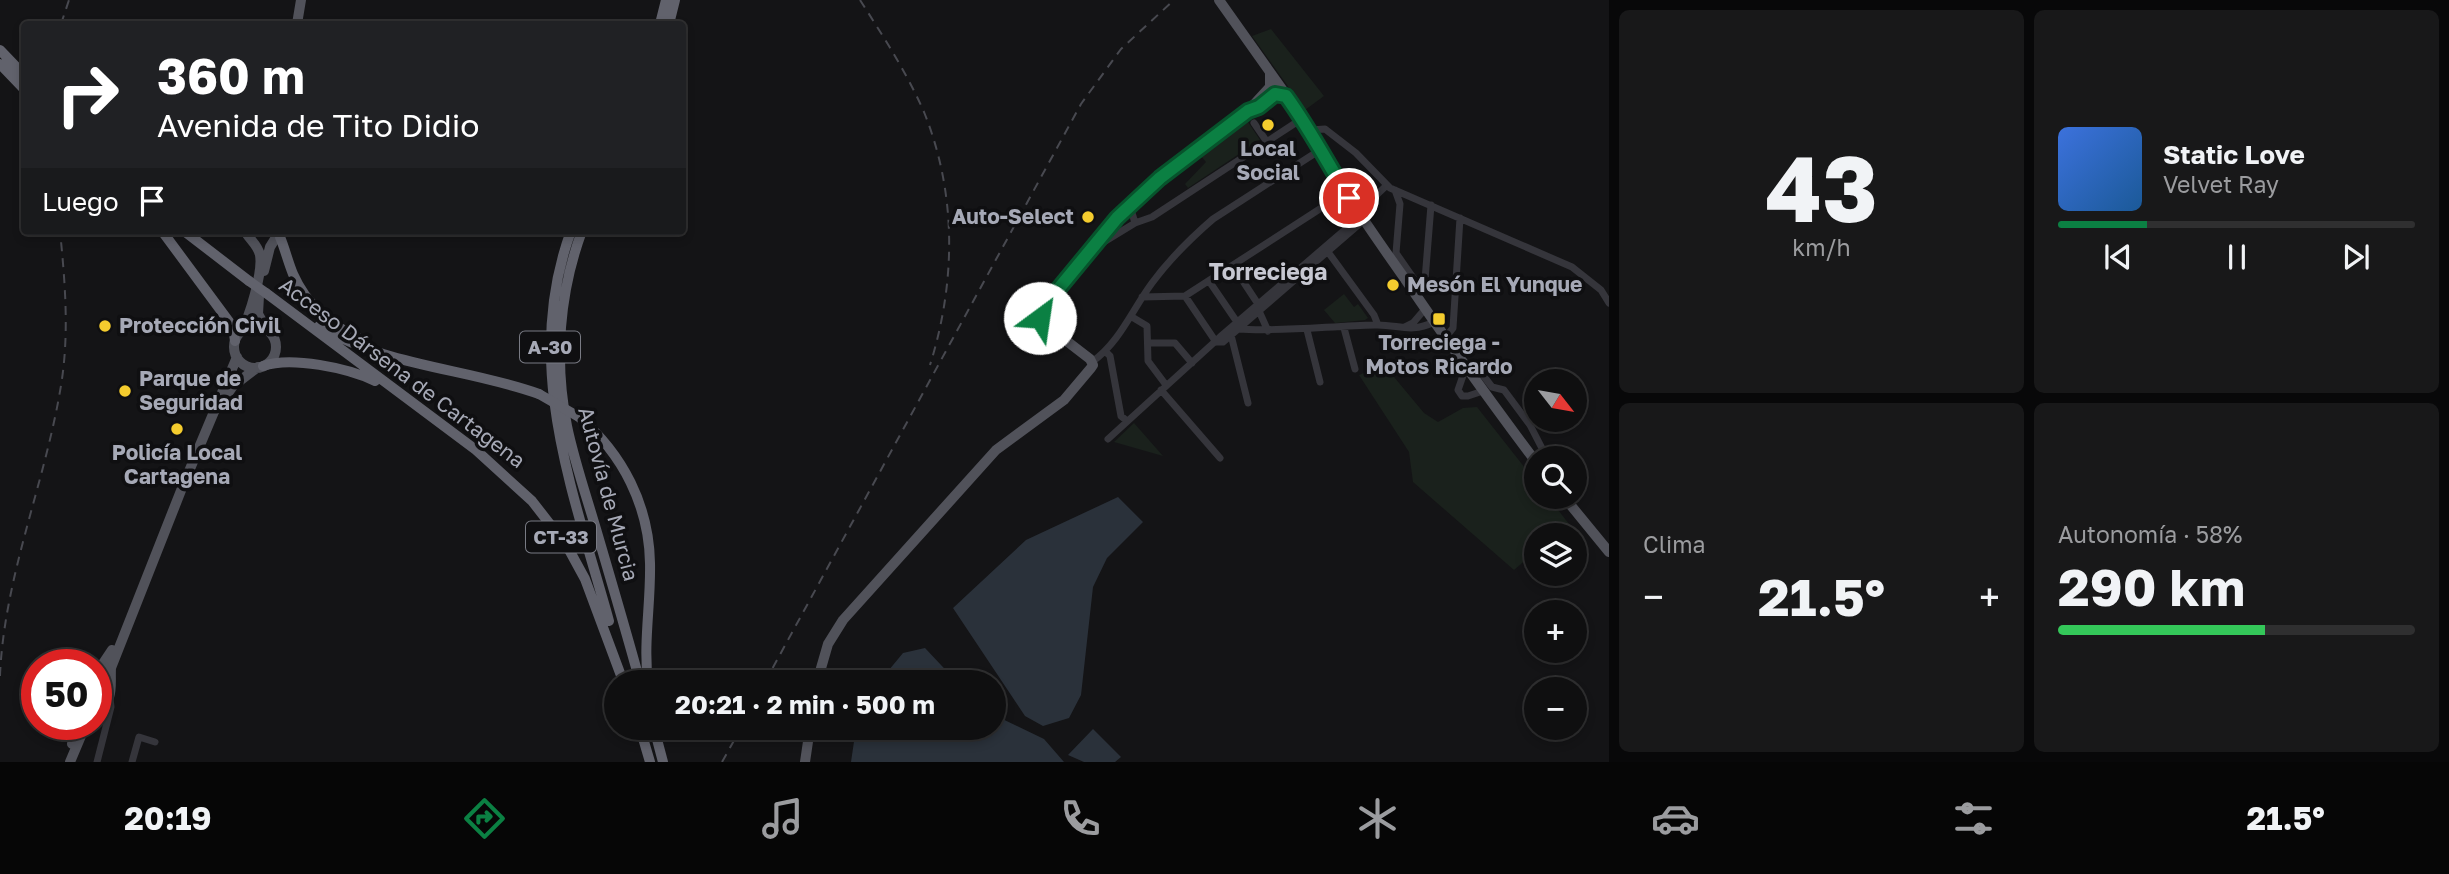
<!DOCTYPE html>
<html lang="es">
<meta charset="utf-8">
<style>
:root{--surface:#0f0f10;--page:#181819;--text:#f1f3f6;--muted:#9b9c9f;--line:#2f2f30;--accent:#0b8043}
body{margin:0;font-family:"Golos Text",sans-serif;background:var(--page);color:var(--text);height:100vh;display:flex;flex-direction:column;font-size:26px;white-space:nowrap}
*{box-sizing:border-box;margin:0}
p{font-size:23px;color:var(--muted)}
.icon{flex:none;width:38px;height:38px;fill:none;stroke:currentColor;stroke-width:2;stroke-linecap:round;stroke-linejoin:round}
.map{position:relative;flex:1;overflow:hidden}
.side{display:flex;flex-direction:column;gap:10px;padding:10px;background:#080809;width:840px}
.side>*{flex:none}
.hud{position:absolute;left:21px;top:21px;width:665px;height:214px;border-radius:7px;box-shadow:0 4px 10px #0003,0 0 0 2px var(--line);background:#202124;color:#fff;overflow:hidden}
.needle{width:46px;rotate:121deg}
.controls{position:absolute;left:1524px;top:369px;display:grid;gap:14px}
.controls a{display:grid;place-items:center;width:63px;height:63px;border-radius:50%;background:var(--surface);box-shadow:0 4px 10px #0003,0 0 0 2px var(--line);font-size:35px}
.speed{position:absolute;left:21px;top:649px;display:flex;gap:14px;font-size:35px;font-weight:700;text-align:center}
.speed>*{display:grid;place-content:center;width:91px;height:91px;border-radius:50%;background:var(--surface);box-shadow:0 4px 10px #0003,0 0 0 2px var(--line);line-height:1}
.speed .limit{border:10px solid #d22;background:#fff;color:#111}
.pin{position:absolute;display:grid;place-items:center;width:60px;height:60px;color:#fff;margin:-30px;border:4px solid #fff;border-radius:50%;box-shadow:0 2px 7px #0007}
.me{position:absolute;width:77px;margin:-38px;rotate:31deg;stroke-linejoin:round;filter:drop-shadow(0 0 5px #0008)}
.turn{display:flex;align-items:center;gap:24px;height:147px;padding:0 21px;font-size:32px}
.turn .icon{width:91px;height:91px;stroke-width:2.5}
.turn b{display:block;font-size:49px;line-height:60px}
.then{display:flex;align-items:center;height:66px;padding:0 21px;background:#0003;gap:14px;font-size:26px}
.big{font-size:52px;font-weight:700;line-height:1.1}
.side .widget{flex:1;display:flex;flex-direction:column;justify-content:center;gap:10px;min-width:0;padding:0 24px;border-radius:10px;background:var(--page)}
.side .dial{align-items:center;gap:0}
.dial b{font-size:91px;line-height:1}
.song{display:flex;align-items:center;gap:21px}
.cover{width:84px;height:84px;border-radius:10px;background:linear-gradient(135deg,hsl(220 70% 55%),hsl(210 70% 35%))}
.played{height:7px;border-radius:4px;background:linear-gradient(90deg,var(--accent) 25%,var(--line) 25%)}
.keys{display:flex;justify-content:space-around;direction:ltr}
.heat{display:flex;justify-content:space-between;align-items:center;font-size:38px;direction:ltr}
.charge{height:10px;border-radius:5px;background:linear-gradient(90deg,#34c759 58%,var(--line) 0)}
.side .tiles{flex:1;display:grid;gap:10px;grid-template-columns:repeat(2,1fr)}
.trip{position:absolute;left:604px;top:670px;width:402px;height:70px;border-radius:35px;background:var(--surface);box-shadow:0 4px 10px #0003,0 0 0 2px var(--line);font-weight:700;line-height:70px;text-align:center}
.tabs{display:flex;height:112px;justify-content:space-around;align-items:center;background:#060606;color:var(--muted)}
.tabs .icon{width:49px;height:49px}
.tabs .current{color:var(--accent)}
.tabs b{font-size:32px;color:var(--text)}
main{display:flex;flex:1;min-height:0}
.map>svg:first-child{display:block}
.green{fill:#1a211c}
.water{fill:#2a313a}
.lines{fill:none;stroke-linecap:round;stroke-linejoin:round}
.minor{stroke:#35353b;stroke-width:7}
.major{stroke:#51525a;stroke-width:10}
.highway{stroke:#61626c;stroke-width:10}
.rail{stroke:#484950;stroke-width:2;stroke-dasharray:9 7;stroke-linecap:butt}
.highway-bridge{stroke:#61626c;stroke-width:10}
.route-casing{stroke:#07532c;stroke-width:18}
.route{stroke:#0b8043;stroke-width:12}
.poi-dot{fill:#f4cc2e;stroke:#0f0f11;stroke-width:2.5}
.labels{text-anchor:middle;stroke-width:7;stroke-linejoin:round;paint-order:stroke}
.shield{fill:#0f0f11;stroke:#797b84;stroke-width:2}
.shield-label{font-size:19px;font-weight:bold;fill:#a6a9b6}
.poi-label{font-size:21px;font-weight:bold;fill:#a6a9b6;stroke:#0f0f11}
.street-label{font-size:21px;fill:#a6a9b6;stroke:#0f0f11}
.neighbourhood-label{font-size:23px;font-weight:bold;fill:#c7c8d2;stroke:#0f0f11}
</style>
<main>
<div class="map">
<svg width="1609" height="762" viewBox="0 0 1609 762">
<rect width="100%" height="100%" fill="#141416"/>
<path class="green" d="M 1271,29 L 1324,96 L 1305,110 L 1252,36 Z
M 1248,122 L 1260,140 L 1188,188 L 1185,184 L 1206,162 L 1200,155 Z
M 1344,294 L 1354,307 L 1358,304 L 1368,318 L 1365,320 L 1335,323 L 1324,310 Z
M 1384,365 L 1424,413 L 1438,422 L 1463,408 L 1477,407 L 1536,482 L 1536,497 L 1548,497 L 1569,524 L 1555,535 L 1536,536 L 1536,551 L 1514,570 L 1413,482 L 1409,452 L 1359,375 Z
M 1134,423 L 1163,456 L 1114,442 Z"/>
<path class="water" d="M 1118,497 L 1143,522 L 1107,558 L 1093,587 L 1081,695 L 1069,718 L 1043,726 L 1025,716 L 953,608 L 1026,540 Z
M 925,648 L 957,682 L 879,682 L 903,653 Z
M 994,715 L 1044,739 L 1064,762 L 851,762 L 856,728 L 994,728 Z
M 1093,729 L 1121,757 L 1115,762 L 1084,762 L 1068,755 Z"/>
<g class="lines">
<path class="minor" d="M 1254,123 L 1267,142
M 1311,130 L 1325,129 L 1356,153 L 1390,188 L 1572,267 L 1601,290 L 1609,303
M 1395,190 L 1400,204 L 1396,253 L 1421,289
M 1364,207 L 1387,185
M 1135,223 L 1152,217 L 1303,118
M 1094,248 L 1135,223 L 1130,206
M 1328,252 L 1374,315 L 1378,325
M 1233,266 L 1258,304
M 1209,281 L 1237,322
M 1419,290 L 1425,280 L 1431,205
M 1185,296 L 1216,342
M 1142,297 L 1185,296 L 1346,192
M 1259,311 L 1268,331
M 1132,317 L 1147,326 L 1148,361 L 1166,385
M 1405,327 L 1413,323 L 1425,309
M 1344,328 L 1355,369
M 1238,329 C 1284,332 1329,326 1375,325 C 1398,324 1410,334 1434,322
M 1307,330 L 1320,382
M 1231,335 L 1248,403
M 1445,338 L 1453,328 L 1460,218
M 1216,342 L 1223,342 L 1364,220
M 1148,343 L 1175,343 L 1192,363
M 1105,351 L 1110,356 L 1121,416 L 1127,421
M 1092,362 C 1120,342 1132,310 1152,283 C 1169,260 1191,238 1213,219 L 1320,150
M 1464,362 L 1479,370 L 1492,387 L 1504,390 L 1530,425 L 1547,458
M 1466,367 L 1458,390 L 1462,396 L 1468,396 L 1483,391
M 1161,390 L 1220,458
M 1108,439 L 1220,337 L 1361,216
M 97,762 L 111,707 L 110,698
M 132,762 L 139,737 L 155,742"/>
<path class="major" d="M 1219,0 L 1311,130 C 1337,183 1371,231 1405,279 C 1447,341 1491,402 1536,462
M 297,24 L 301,0
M 1257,107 L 1275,94 L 1286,96
M 264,271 L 270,247 L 280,231
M 259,296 L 258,314 L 267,330
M234 347a21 21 0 1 1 42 0a21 21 0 1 1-42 0Z
M 241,331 C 250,317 263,271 260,255 C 258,245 249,239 245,231
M 224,399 L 233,386 L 258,367
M 1564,497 L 1609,552
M 96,674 L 112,650
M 817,682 L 828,644 L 843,620 L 996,450 L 1064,400 L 1091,368 L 1093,365 L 1090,359 L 1042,322 L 1040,314 L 1046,304 L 1100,237 L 1135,201 L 1160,179 L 1248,111 L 1270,87 L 1270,72
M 96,709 C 115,703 110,684 111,668 L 182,488 L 237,357
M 72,744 L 78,724
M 70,762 L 86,724
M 805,762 L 810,728"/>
<path class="highway" d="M 660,24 L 666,0
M 669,24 L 675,0
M 0,50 L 24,75
M 0,64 L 24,89
M 162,231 L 233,327 L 235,341
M 184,231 L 249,281
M 280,231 L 280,237 C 285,249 288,262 293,274 C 307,306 333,327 364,341
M 571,231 C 522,364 573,491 609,621
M 582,231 C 559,293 554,361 567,426 C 574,460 586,495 596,529 C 611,580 626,631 640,682
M 266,293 L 476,450 L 532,501 L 567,546 L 585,579 L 620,673 L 625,681
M 319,326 C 386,367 467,368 539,394
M 263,366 C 291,356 348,368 375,381
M 579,417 C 623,454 649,506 650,563 C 651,603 643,643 648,682
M 640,728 L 650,762
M 654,728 L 663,762"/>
<path class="rail" d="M 860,0 C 883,36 907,73 924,112 C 957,194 956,282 930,365
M 61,24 L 69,0
M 0,676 C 4,575 47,479 62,379 C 69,330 65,281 60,231
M 765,682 L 1081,104 L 1121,49 L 1174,0
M 722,762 L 741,728"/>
<path class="highway-bridge" d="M 249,281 L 266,293
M 539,394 L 579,417"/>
</g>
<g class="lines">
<defs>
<path id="route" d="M 1040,318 L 1046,304 L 1117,218 L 1160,178 L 1248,111 L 1259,107 L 1275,94 L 1286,96 C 1310,129 1328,164 1349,198"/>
</defs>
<use href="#route" class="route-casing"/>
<use href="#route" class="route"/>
</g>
<g class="poi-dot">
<circle cx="1268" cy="125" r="7"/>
<circle cx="1088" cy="217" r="7"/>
<circle cx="1393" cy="285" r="7"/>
<rect x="1432" y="312" width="14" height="14" rx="3.5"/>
<circle cx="105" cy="326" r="7"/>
<circle cx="125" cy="391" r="7"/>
<circle cx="177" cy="429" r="7"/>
</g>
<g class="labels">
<g class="shield">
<rect x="520" y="331.5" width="60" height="31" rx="5"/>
<rect x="526" y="521.5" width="70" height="31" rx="5"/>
</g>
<g class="shield-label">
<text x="550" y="354">A-30</text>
<text x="561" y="544">CT-33</text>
</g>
<g class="poi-label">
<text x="1268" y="156">Local<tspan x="1268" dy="24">Social</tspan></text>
<text x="1074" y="224" text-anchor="end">Auto-Select</text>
<text x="1407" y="292" text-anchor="start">Mesón El Yunque</text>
<text x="119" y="333" text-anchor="start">Protección Civil</text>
<text x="1439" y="350">Torreciega -<tspan x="1439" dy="24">Motos Ricardo</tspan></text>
<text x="139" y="386" text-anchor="start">Parque de<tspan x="139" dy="24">Seguridad</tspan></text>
<text x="177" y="460">Policía Local<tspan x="177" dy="24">Cartagena</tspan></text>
</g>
<g class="street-label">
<text transform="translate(402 373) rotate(37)" y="7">Acceso Dársena de Cartagena</text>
<text transform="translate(608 494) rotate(75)" y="7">Autovía de Murcia</text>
</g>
<g class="neighbourhood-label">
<text x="1268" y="280">Torreciega</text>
</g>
</g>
</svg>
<div class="controls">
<a><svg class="needle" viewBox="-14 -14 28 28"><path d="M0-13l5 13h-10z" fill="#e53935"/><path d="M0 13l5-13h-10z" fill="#9b9c9f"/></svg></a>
<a><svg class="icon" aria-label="search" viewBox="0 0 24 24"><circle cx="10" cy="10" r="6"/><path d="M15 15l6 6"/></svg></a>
<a><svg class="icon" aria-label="layers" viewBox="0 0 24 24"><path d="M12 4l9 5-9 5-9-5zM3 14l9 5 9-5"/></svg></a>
<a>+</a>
<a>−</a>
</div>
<div class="speed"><div class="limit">50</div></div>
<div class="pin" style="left:1349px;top:198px;background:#d93025"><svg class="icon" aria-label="arrive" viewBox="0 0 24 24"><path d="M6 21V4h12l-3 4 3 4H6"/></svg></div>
<svg class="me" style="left:1040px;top:318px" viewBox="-20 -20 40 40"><circle r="19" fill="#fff"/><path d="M0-13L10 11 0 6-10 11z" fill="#0b8043"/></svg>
<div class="trip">20:21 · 2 min · 500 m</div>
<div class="hud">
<div class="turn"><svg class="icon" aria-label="right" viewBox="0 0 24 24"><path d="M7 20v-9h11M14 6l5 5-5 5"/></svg><div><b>360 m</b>Avenida de Tito Didio</div></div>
<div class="then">Luego<svg class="icon" aria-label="arrive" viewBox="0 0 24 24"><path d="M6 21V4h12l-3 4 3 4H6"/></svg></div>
</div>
</div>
<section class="side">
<div class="tiles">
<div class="widget dial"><b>43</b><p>km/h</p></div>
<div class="widget">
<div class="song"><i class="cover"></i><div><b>Static Love</b><p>Velvet Ray</p></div></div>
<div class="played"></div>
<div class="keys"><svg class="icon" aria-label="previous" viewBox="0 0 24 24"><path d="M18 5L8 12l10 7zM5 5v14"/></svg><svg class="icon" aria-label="pause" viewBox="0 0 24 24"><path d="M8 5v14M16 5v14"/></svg><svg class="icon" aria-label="next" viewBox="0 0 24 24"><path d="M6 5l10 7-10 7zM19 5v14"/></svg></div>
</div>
<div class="widget"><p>Clima</p>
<div class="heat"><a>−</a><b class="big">21.5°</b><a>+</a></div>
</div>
<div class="widget"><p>Autonomía · 58%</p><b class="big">290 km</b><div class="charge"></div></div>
</div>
</section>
</main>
<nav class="tabs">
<b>20:19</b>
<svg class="icon current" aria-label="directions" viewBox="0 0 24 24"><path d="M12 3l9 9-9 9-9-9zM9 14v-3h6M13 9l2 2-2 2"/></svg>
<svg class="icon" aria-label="music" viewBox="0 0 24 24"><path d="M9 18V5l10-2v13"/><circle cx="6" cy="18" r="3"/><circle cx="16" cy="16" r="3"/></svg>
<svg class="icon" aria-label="phone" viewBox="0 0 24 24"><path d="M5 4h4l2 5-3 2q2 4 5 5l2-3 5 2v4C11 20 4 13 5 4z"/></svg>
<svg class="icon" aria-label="climate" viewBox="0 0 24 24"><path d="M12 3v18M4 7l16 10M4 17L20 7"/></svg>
<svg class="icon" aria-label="car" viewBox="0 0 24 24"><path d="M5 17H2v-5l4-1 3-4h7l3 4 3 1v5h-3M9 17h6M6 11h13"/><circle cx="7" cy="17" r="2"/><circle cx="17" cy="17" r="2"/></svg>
<svg class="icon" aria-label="filters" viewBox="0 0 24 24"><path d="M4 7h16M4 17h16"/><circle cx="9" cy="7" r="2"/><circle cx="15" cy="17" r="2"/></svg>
<b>21.5°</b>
</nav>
